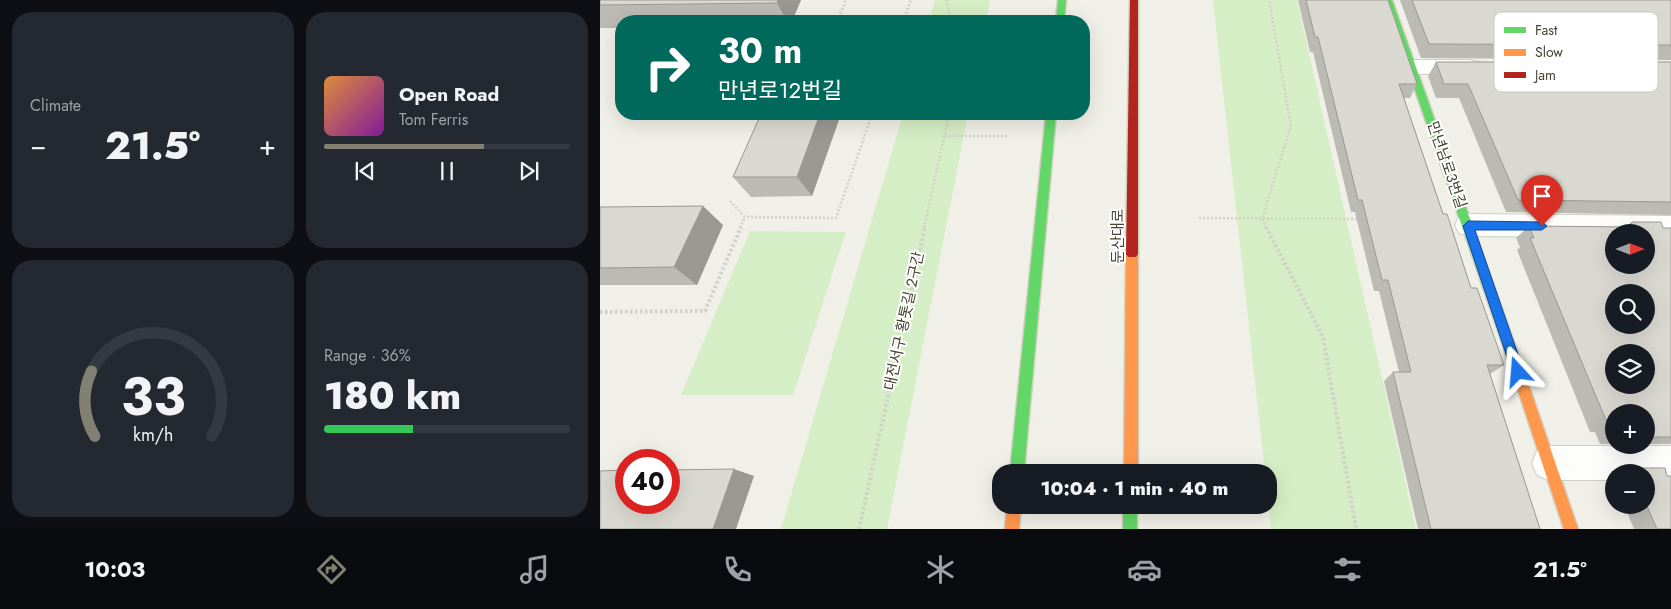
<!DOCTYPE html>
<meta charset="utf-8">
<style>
:root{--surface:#171b24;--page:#242831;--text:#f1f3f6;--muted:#9ea1a6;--line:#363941;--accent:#828073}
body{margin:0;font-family:Jost,"Noto Sans KR",sans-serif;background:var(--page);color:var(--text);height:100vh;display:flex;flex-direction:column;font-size:19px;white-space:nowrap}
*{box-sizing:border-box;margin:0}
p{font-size:16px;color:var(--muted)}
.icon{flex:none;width:28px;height:28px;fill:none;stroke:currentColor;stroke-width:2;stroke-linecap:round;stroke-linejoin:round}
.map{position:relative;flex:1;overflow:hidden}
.panel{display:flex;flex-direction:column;gap:12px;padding:12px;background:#0d0f14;width:600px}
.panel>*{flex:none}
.hud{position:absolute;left:15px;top:15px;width:475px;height:105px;border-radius:20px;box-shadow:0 5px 20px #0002;background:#00695c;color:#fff;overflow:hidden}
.needle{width:32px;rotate:90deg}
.controls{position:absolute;left:1005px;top:224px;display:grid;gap:10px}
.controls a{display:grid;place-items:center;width:50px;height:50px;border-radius:50%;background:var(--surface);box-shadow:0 5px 20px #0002;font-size:25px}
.speed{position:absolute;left:15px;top:449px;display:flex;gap:10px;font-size:25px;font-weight:700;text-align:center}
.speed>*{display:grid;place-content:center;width:65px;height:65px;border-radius:50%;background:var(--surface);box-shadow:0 5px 20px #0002;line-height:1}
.speed .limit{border:8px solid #d22;background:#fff;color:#111}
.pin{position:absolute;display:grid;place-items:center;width:42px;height:42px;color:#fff;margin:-51px -21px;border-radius:50% 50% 50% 0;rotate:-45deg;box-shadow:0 0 5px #0007}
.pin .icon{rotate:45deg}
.me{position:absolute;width:55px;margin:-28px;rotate:341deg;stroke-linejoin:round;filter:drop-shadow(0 0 4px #0008)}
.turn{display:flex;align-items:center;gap:18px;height:105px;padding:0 20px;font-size:22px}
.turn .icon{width:65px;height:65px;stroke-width:2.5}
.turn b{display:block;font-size:35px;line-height:42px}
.big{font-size:38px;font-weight:800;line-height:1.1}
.panel .tile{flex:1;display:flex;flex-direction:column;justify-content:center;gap:8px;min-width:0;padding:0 18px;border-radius:20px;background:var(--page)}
.panel .dial{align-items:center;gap:0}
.dial svg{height:130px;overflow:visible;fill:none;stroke:var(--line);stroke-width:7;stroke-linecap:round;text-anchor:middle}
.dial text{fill:var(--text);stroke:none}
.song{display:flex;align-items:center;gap:15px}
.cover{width:60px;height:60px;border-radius:8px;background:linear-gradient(135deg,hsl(30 70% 55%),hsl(290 70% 35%))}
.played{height:5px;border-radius:2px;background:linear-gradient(90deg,var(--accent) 65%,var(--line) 65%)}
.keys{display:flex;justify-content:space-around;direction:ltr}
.heat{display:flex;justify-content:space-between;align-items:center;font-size:28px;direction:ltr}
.charge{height:8px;border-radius:4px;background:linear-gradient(90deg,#34c759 36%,var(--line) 0)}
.panel .tiles{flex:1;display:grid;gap:12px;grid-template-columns:repeat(2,1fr)}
.trip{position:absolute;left:392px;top:464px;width:285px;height:50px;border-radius:20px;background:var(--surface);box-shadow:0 5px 20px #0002;font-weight:800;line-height:50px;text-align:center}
.tab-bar{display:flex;height:80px;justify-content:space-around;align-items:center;background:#090b0e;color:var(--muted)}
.tab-bar .icon{width:35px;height:35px}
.tab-bar .selected{color:var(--accent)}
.tab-bar b{font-size:22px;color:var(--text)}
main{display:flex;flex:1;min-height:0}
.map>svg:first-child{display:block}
.green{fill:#d6eec5}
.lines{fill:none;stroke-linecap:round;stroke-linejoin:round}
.street-casing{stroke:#cecec6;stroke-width:2}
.fast-casing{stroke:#d0cfbe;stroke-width:3}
.slow-casing{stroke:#d0cfbe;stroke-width:3}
.jam-casing{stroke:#d0cfbe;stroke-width:3}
.path-far1{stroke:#d1d0c9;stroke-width:2.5;stroke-dasharray:2 2;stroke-linecap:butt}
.path{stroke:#d1d0c9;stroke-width:4;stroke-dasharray:2.5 2.5;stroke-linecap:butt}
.street{fill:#fdfdfc;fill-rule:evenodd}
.fast{fill:#63d668;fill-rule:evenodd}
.slow{fill:#ff974d;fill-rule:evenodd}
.jam{fill:#b3261e;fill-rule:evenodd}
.wall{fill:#bbbbb4}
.shaded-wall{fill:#999892}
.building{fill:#dad9d1;stroke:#999892;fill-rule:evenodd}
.route{fill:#1a73e8;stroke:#114b97}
.labels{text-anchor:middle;stroke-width:4;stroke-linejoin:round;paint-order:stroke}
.street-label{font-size:15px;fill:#474434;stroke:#fff}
.key{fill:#fff;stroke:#c8c7c2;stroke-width:1}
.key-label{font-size:14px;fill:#474434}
</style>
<main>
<section class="panel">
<div class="tiles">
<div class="tile"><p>Climate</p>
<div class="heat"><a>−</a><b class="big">21.5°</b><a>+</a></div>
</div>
<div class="tile">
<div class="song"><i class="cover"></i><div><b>Open Road</b><p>Tom Ferris</p></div></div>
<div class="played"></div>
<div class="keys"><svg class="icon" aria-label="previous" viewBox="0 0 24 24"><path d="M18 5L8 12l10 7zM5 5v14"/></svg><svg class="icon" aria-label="pause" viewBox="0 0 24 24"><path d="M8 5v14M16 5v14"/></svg><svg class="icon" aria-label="next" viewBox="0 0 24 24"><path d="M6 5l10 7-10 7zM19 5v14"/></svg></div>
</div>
<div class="tile dial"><svg viewBox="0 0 100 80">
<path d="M14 69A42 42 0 1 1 86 69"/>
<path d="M14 69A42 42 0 0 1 12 29" stroke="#828073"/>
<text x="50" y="56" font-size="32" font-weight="700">33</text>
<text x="50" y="72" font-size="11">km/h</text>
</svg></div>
<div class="tile"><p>Range · 36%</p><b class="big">180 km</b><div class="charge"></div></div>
</div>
</section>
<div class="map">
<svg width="1071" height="529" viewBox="0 0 1071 529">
<rect width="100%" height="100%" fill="#f0f0e8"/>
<path class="green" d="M 335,0 L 390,0 L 386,21 L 329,21 Z
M 613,0 L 697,0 L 816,529 L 671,529 L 668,505 L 669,472 L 665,472 Z
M 303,114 L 368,114 L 287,529 L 181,529 Z
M 150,231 L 246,232 L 193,395 L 81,395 Z"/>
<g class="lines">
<defs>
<path id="street" d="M 812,60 L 870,60 L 878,62 L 881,67 L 878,72 L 870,74 L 812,74 L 804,72 L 801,67 L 804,62 Z
M 868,214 L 1071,216 L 1071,238 L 1046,238 L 1046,232 L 1014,232 L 1014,237 L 868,236 L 859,233 L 855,225 L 859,217 Z
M 949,446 L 1071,446 L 1071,480 L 1046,480 L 1046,472 L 1014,472 L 1014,480 L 949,480 L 937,475 L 932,463 L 937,451 Z"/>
<path id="fast" d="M 458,0 L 466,0 L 464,21 L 456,21 Z
M 784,0 L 792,0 L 917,351 L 915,355 L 911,357 L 907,355 L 905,351 Z
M 446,114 L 456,114 L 424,472 L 410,472 Z
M 523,505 L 537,505 L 537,529 L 523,529 Z"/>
<path id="slow" d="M 532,249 L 536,251 L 538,254 L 538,472 L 524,472 L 526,254 L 528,251 Z
M 911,345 L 915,347 L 917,351 L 978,529 L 964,529 L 905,351 L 907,347 Z
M 407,505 L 421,505 L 419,529 L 405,529 Z"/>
<path id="jam" d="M 530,0 L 538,0 L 538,254 L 536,257 L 528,257 L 526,254 Z"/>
</defs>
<use href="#street" class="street-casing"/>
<use href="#fast" class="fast-casing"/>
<use href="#slow" class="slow-casing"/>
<use href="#jam" class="jam-casing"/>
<path class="path-far1" d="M 346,0 L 352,21
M 237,21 L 246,0
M 303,21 L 311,0
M 345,136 L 409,136
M 130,201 L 145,217 L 236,218 L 272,114
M 599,218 L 759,219
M 140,228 L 145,217
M 324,228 L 349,114
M 667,228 L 662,219 L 691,126 L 669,0"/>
<path class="path" d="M 666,227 L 723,337 L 756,529
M 0,312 L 105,311 L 141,227
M 259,529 L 325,227"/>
<use href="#street" class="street"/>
<use href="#fast" class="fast"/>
<use href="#slow" class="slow"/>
<use href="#jam" class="jam"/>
</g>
<path class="wall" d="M 0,0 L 201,0 L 192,21 L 21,21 L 21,28 L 0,28 Z
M 698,0 L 788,0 L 817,84 L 810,98 L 804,98 L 843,214 L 871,288 L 904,365 L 890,374 L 940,529 L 818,529 L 784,381 L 793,372 L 799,372 L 779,291 L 774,291 L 755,212 L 751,212 L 713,52 L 710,52 Z
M 800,0 L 1071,0 L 1071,60 L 821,58 Z
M 836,62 L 1071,62 L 1071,215 L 906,212 L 859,98 L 836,98 L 828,76 Z
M 161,114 L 241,114 L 212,196 L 151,197 L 133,177 Z
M 0,207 L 123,225 L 97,285 L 0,285 Z
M 1032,222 L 1063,228 L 1071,228 L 1071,444 L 1046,444 L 1046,412 L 1014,412 L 1014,444 L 1000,444 L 995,432 L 990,432 L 917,250 L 920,247 L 916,238 L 929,226 L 1025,227 Z
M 1036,468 L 1067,476 L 1071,529 L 1034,529 L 1024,505 L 1046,505 L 1046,472 L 1021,472 Z"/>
<path class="shaded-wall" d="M 178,0 L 201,0 L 192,21 L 187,21 L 177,3 Z
M 220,114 L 241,114 L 212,196 L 197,177 Z
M 103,206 L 123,225 L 97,285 L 74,267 Z
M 134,469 L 154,476 L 136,529 L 113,529 Z"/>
<path class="building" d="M 0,0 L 178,0 L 177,3 L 0,5 Z
M 706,0 L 788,0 L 817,84 L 799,84 L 843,214 L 847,214 L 871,288 L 877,288 L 904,365 L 887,365 L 940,529 L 831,529 L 793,372 L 811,372 L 788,280 L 782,280 L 762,200 L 758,200 L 718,37 L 715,37 Z
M 812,0 L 1071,0 L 1071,45 L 829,44 Z
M 204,19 L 257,19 L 256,21 L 203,21 Z
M 836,62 L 1071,62 L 1071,202 L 918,200 L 868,84 L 844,84 Z
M 161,114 L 220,114 L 197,177 L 133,177 Z
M 103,206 L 74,267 L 0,268 L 0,207 Z
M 1032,222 L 1061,222 L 1063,228 L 1071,228 L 1071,437 L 1046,437 L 1046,412 L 1014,412 L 1014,426 L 1013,425 L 1008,425 L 930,238 L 934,238 L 929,226 L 1030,227 ZM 1014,232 L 1046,232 L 1046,265 L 1014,265 ZM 1014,292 L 1046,292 L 1046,325 L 1014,325 ZM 1014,352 L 1046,352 L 1046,385 L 1014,385 Z
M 1036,468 L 1065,468 L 1067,476 L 1071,476 L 1071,529 L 1057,529 L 1046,504 L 1046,472 L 1035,472 Z
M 134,469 L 113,529 L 0,529 L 0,471 L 26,470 L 26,502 L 69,502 L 69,470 Z"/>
<path class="route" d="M 868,221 L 942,222 L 947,226 L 942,230 L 875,230 L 924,372 L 922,376 L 918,378 L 913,376 L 912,372 L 863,226 Z"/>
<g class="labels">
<g class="street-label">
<text transform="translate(847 165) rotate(71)" y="5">만년남로3번길</text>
<text transform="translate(518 236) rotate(-90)" y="5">둔산대로</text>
<text transform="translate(304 321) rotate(-78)" y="5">대전서구 황톳길 2구간</text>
</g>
</g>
<rect x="894" y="12" width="164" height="80" rx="8" class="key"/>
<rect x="904" y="27" width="22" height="6" fill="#63d668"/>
<rect x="904" y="49" width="22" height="7" fill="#ff974d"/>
<rect x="904" y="72" width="22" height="6" fill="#b3261e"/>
<g class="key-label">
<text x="935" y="35">Fast</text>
<text x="935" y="57">Slow</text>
<text x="935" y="80">Jam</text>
</g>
</svg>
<div class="controls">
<a><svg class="needle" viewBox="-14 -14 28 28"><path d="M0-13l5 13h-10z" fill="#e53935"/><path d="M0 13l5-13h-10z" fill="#9ea1a6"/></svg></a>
<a><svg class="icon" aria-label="search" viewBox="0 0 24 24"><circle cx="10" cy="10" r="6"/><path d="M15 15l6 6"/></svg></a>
<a><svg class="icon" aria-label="layers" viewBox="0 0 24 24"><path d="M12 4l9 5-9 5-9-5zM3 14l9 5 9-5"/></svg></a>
<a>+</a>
<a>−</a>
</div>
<div class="speed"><div class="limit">40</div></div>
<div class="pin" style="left:942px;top:226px;background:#d93025"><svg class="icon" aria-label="arrive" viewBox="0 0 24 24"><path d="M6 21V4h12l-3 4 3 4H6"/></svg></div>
<svg class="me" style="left:918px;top:372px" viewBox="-20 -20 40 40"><path d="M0-17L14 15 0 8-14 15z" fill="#1a73e8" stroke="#fff" stroke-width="4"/></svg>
<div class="trip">10:04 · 1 min · 40 m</div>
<div class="hud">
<div class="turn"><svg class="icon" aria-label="right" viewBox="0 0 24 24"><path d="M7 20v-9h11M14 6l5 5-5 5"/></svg><div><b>30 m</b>만년로12번길</div></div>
</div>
</div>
</main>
<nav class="tab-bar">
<b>10:03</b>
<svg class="icon selected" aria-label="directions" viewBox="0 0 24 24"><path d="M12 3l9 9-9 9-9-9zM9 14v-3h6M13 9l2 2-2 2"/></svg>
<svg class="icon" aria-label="music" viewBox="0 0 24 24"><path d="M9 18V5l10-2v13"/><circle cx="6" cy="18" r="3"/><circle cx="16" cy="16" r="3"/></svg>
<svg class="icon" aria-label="phone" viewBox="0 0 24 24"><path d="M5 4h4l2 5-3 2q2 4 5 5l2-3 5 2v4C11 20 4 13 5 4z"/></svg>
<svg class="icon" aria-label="climate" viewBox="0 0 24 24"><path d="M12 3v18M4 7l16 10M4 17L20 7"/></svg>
<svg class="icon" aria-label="car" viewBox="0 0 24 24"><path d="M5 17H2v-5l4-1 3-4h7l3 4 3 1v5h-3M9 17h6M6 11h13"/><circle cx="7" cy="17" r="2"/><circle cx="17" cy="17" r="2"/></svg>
<svg class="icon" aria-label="filters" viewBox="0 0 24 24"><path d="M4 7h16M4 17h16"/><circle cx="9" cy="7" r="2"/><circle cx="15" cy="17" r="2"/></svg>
<b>21.5°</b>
</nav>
